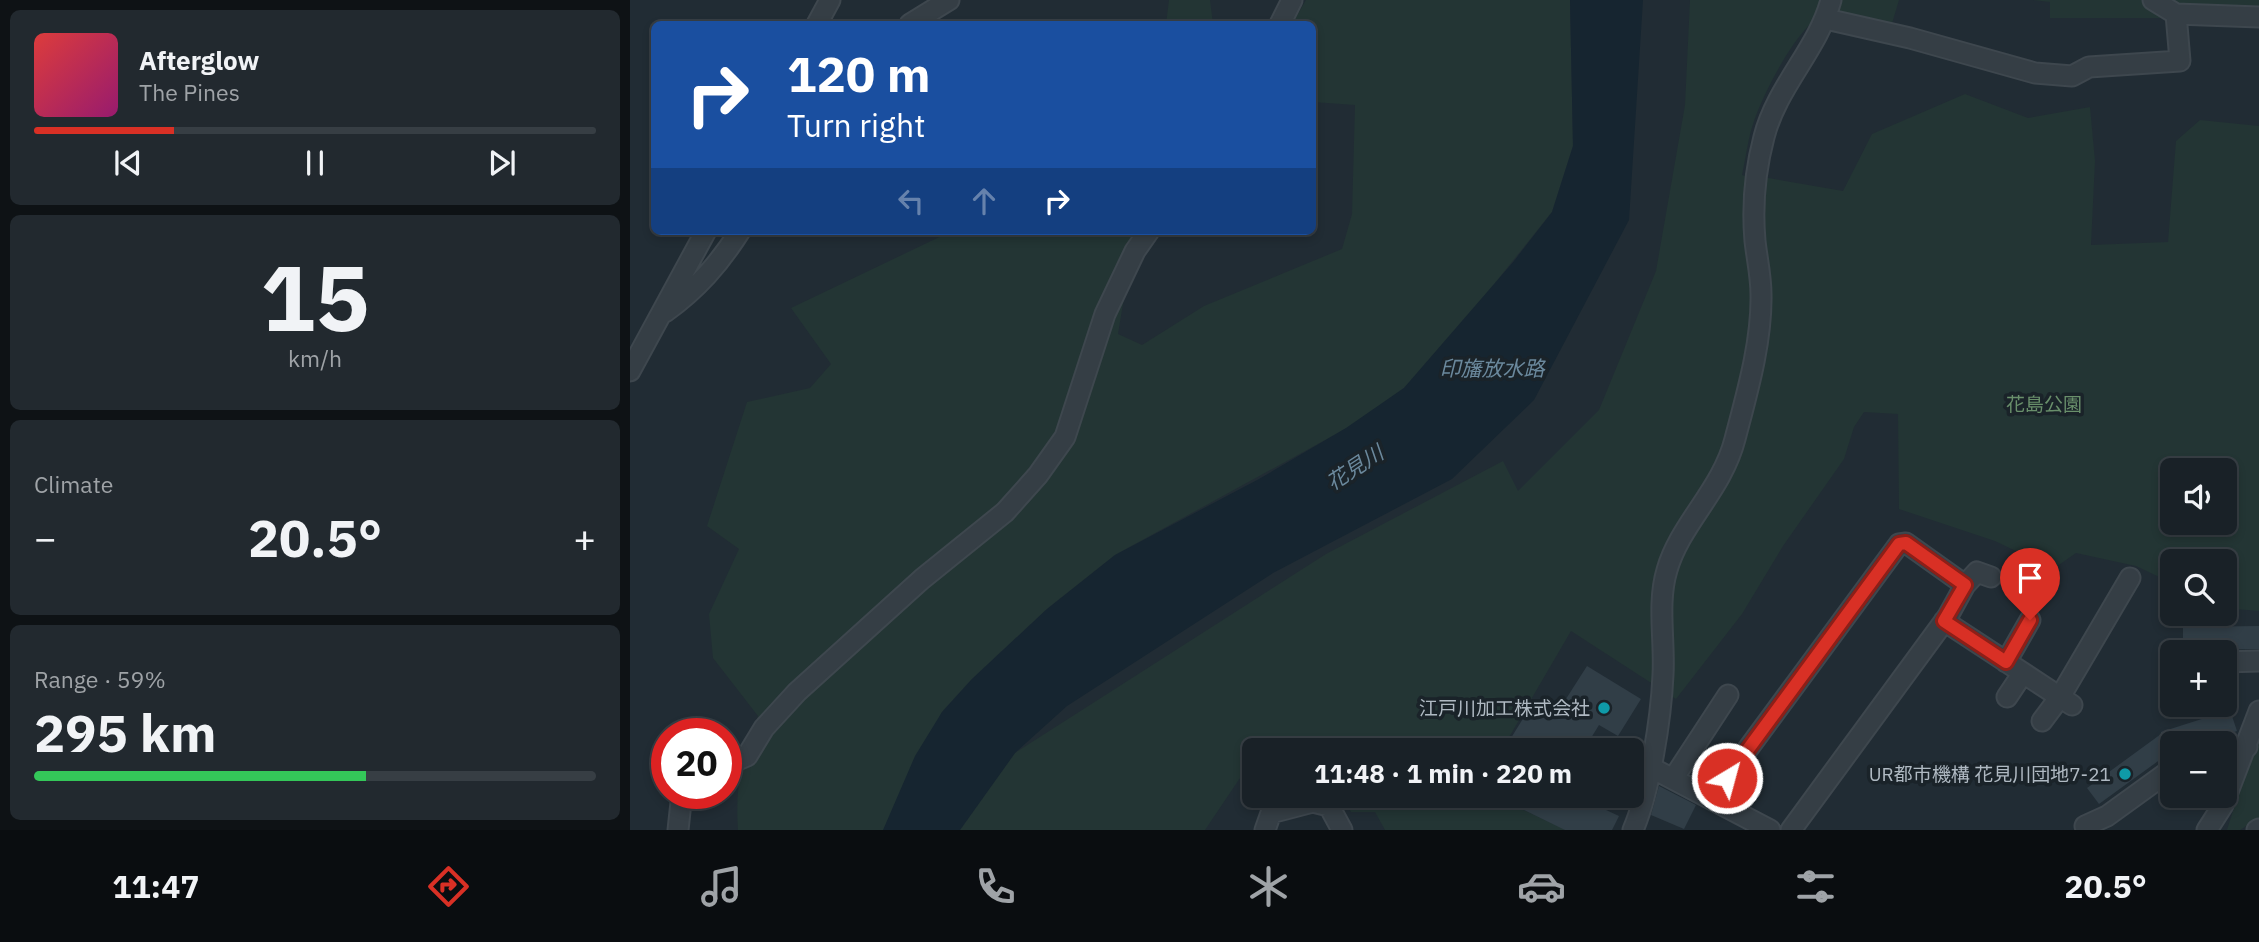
<!DOCTYPE html>
<meta charset="utf-8">
<style>
:root{--surface:#192127;--page:#22292f;--text:#f1f3f6;--muted:#9fa3a7;--line:#373e44;--accent:#d93025}
body{margin:0;font-family:"IBM Plex Sans","Noto Sans JP",sans-serif;background:var(--page);color:var(--text);height:100vh;display:flex;flex-direction:column;font-size:26px;white-space:nowrap}
*{box-sizing:border-box;margin:0}
p{font-size:23px;color:var(--muted)}
.icon{flex:none;width:38px;height:38px;fill:none;stroke:currentColor;stroke-width:2;stroke-linecap:round;stroke-linejoin:round}
.map{position:relative;flex:1;overflow:hidden}
.details{display:flex;flex-direction:column;gap:10px;padding:10px;background:#0e1215;width:630px}
.details>*{flex:none}
.banner{position:absolute;left:21px;top:21px;width:665px;height:214px;border-radius:10px;box-shadow:0 4px 10px #0003,0 0 0 2px var(--line);background:#1a4fa0;color:#fff;overflow:hidden}
.fabs{position:absolute;left:1530px;top:458px;display:grid;gap:14px}
.fabs a{display:grid;place-items:center;width:77px;height:77px;border-radius:10px;background:var(--surface);box-shadow:0 4px 10px #0003,0 0 0 2px var(--line);font-size:35px}
.speed{position:absolute;left:21px;top:718px;display:flex;gap:14px;font-size:35px;font-weight:700;text-align:center}
.speed>*{display:grid;place-content:center;width:91px;height:91px;border-radius:50%;background:var(--surface);box-shadow:0 4px 10px #0003,0 0 0 2px var(--line);line-height:1}
.speed .limit{border:10px solid #d22;background:#fff;color:#111}
.pin{position:absolute;display:grid;place-items:center;width:60px;height:60px;color:#fff;margin:-72px -30px;border-radius:50% 50% 50% 0;rotate:-45deg;box-shadow:0 0 7px #0007}
.pin .icon{rotate:45deg}
.me{position:absolute;width:77px;margin:-38px;rotate:37deg;stroke-linejoin:round;filter:drop-shadow(0 0 5px #0008)}
.turn{display:flex;align-items:center;gap:24px;height:147px;padding:0 21px;font-size:32px}
.turn .icon{width:91px;height:91px;stroke-width:2.5}
.turn b{display:block;font-size:49px;line-height:60px}
.lanes{display:flex;align-items:center;height:66px;padding:0 21px;background:#0003;justify-content:center;gap:35px;direction:ltr}
.lanes .off{opacity:.35}
.big{font-size:52px;font-weight:700;line-height:1.1}
.details .card{flex:1;display:flex;flex-direction:column;justify-content:center;gap:10px;min-width:0;padding:0 24px;border-radius:10px;background:var(--page)}
.details .dial{align-items:center;gap:0}
.dial b{font-size:91px;line-height:1}
.song{display:flex;align-items:center;gap:21px}
.cover{width:84px;height:84px;border-radius:10px;background:linear-gradient(135deg,hsl(0 70% 55%),hsl(320 70% 35%))}
.played{height:7px;border-radius:4px;background:linear-gradient(90deg,var(--accent) 25%,var(--line) 25%)}
.keys{display:flex;justify-content:space-around;direction:ltr}
.heat{display:flex;justify-content:space-between;align-items:center;font-size:38px;direction:ltr}
.charge{height:10px;border-radius:5px;background:linear-gradient(90deg,#34c759 59%,var(--line) 0)}
.trip{position:absolute;left:612px;top:738px;width:402px;height:70px;border-radius:10px;background:var(--surface);box-shadow:0 4px 10px #0003,0 0 0 2px var(--line);font-weight:700;line-height:70px;text-align:center}
.tab-bar{display:flex;height:112px;justify-content:space-around;align-items:center;background:#0a0d10;color:var(--muted)}
.tab-bar .icon{width:49px;height:49px}
.tab-bar .current{color:var(--accent)}
.tab-bar b{font-size:32px;color:var(--text)}
main{display:flex;flex:1;min-height:0}
.map>svg:first-child{display:block}
.green{fill:#233534;fill-rule:evenodd}
.water{fill:#162530}
.building{fill:#313e47}
.lines{fill:none;stroke-linecap:round;stroke-linejoin:round}
.minor-casing{stroke:#3e474e;stroke-width:23}
.minor{stroke:#353e45;stroke-width:19}
.route-casing{stroke:#8d1f18;stroke-width:18}
.route{stroke:#d93025;stroke-width:12}
.culture-dot{fill:#0f9aa8;stroke:#1a2329;stroke-width:2.5}
.labels{text-anchor:middle;stroke-width:7;stroke-linejoin:round;paint-order:stroke}
.park-label{font-size:19px;fill:#698f6b;stroke:#1a2329}
.poi-label{font-size:19px;fill:#afb9c2;stroke:#1a2329;text-anchor:end}
.water-label{font-size:21px;font-style:italic;fill:#6b899d;stroke:#1a2329}
</style>
<main>
<section class="details">
<div class="card">
<div class="song"><i class="cover"></i><div><b>Afterglow</b><p>The Pines</p></div></div>
<div class="played"></div>
<div class="keys"><svg class="icon" aria-label="previous" viewBox="0 0 24 24"><path d="M18 5L8 12l10 7zM5 5v14"/></svg><svg class="icon" aria-label="pause" viewBox="0 0 24 24"><path d="M8 5v14M16 5v14"/></svg><svg class="icon" aria-label="next" viewBox="0 0 24 24"><path d="M6 5l10 7-10 7zM19 5v14"/></svg></div>
</div>
<div class="card dial"><b>15</b><p>km/h</p></div>
<div class="card"><p>Climate</p>
<div class="heat"><a>−</a><b class="big">20.5°</b><a>+</a></div>
</div>
<div class="card"><p>Range · 59%</p><b class="big">295 km</b><div class="charge"></div></div>
</section>
<div class="map">
<svg width="1629" height="830" viewBox="0 0 1629 830">
<rect width="100%" height="100%" fill="#212c34"/>
<path class="green" d="M 539,0 L 580,0 L 583,24 L 536,24 Z
M 676,0 L 940,0 L 943,146 L 922,212 L 861,288 L 774,388 L 717,428 L 485,555 L 417,609 L 342,679 L 312,712 L 254,830 L 108,830 C 105,788 111,754 128,716 L 83,658 L 79,614 L 109,549 L 77,526 L 117,402 L 180,388 L 201,364 L 161,308 L 322,231 L 505,231 L 488,334 L 512,345 L 574,306 L 712,249 L 722,214 L 725,105 L 683,102 L 682,24 L 662,24 Z
M 1060,0 L 1269,0 L 1260,30 L 1190,16 C 1165,32 1134,92 1124,121 C 1118,138 1116,157 1112,175 L 1132,181 L 1133,177 L 1213,191 L 1242,134 L 1335,94 L 1398,118 L 1460,107 L 1465,161 L 1461,245 L 1538,242 L 1546,141 L 1570,120 L 1629,126 L 1629,611 L 1594,608 L 1594,562 L 1542,562 L 1542,583 L 1506,566 L 1446,553 L 1423,569 L 1365,541 L 1269,509 L 1268,414 L 1234,412 L 1224,427 L 1214,459 L 1153,546 L 1112,614 L 1046,699 L 941,631 L 871,751 L 625,751 L 625,780 L 610,778 L 575,830 L 330,830 L 385,753 L 696,554 L 873,461 L 888,491 L 969,410 L 1026,271 L 1055,105 ZM 1542,471 L 1594,471 L 1594,523 L 1542,523 Z
M 1403,0 L 1629,0 L 1629,8 L 1535,18 L 1420,18 L 1420,2 Z
M 1629,728 L 1629,818 L 1610,830 L 1597,830 Z
M 712,796 L 863,796 L 937,830 L 755,830 L 745,812 L 721,812 Z"/>
<path class="water" d="M 940,0 L 1013,0 L 999,220 L 904,400 L 822,479 L 643,573 L 437,706 L 385,753 L 330,830 L 253,830 L 285,756 L 312,712 L 342,679 L 417,609 L 485,555 L 629,479 L 716,428 L 774,388 L 884,261 L 922,212 L 943,146 Z"/>
<path class="building" d="M 1629,626 L 1629,649 L 1553,650 L 1553,627 Z
M 957,666 L 1011,699 L 988,736 L 969,725 L 953,751 L 944,751 L 933,743 L 928,751 L 873,751 L 905,699 L 927,713 Z
M 1600,710 L 1607,731 L 1568,744 L 1542,744 L 1542,751 L 1469,804 L 1457,788 L 1531,734 L 1531,732 Z
M 1029,786 L 1066,805 L 1054,829 L 1021,815 Z
M 865,796 L 906,796 L 923,804 L 926,796 L 946,796 L 989,816 L 982,830 L 935,830 Z"/>
<g class="lines">
<defs>
<path id="minor" d="M 1523,0 L 1546,14 L 1629,17
M 1196,19 L 1280,38 L 1405,73 L 1442,76 L 1459,67 L 1550,61 L 1546,14
M 187,24 L 200,0
M 280,24 L 319,0
M 650,24 L 662,0
M 35,312 C 67,289 89,264 110,231
M 0,371 L 76,231
M 1314,621 L 1442,705
M 1376,662 L 1400,620
M 1594,662 L 1629,661
M 1377,697 L 1393,673
M 1412,721 L 1430,697 L 1500,578
M 1594,753 L 1617,747
M 96,765 L 117,756 L 134,728 L 167,692 L 292,579 L 375,512 L 408,475 L 435,437 L 475,314 L 505,251 L 519,231
M 1020,767 L 1140,830
M 1043,779 L 1098,695
M 1081,799 L 1269,544 L 1276,543 L 1335,585
M 1455,826 L 1477,816 L 1542,769
M 48,830 L 52,793
M 635,830 L 641,813 L 683,802 L 699,806 L 712,830
M 1003,830 C 1020,790 1031,719 1033,675 C 1035,641 1027,603 1037,570 C 1050,524 1092,490 1105,439 C 1117,393 1132,342 1131,294 C 1131,276 1127,259 1125,241 C 1122,206 1125,171 1134,137 C 1147,86 1188,49 1201,0
M 1161,830 L 1318,616 L 1335,585 L 1347,572 L 1361,577
M 1577,830 L 1593,805 L 1629,711
M 1627,830 L 1629,829"/>
</defs>
<use href="#minor" class="minor-casing"/>
<use href="#minor" class="minor"/>
</g>
<g class="lines">
<defs>
<path id="route" d="M 1097,778 L 1269,544 L 1276,543 L 1335,585 L 1314,621 L 1376,662 L 1400,620"/>
</defs>
<use href="#route" class="route-casing"/>
<use href="#route" class="route"/>
</g>
<g class="culture-dot">
<circle cx="974" cy="708" r="7"/>
<circle cx="1495" cy="774" r="7"/>
</g>
<g class="labels">
<g class="park-label">
<text x="1414" y="411">花島公園</text>
</g>
<g class="poi-label">
<text x="960" y="715">江戸川加工株式会社</text>
<text x="1481" y="781">UR都市機構 花見川団地7-21</text>
</g>
<g class="water-label">
<text x="862" y="376">印旛放水路</text>
<text transform="translate(725 468) rotate(-33)" y="7">花見川</text>
</g>
</g>
</svg>
<div class="fabs">
<a><svg class="icon" aria-label="sound" viewBox="0 0 24 24"><path d="M4 9h4l5-4v14l-5-4H4zM17 9q2 3 0 6"/></svg></a>
<a><svg class="icon" aria-label="search" viewBox="0 0 24 24"><circle cx="10" cy="10" r="6"/><path d="M15 15l6 6"/></svg></a>
<a>+</a>
<a>−</a>
</div>
<div class="speed"><div class="limit">20</div></div>
<div class="pin" style="left:1400px;top:620px;background:#d93025"><svg class="icon" aria-label="arrive" viewBox="0 0 24 24"><path d="M6 21V4h12l-3 4 3 4H6"/></svg></div>
<svg class="me" style="left:1097px;top:778px" viewBox="-20 -20 40 40"><circle r="17" fill="#d93025" stroke="#fff" stroke-width="3"/><path d="M0-11L8 9 0 5-8 9z" fill="#fff"/></svg>
<div class="trip">11:48 · 1 min · 220 m</div>
<div class="banner">
<div class="turn"><svg class="icon" aria-label="right" viewBox="0 0 24 24"><path d="M7 20v-9h11M14 6l5 5-5 5"/></svg><div><b>120 m</b>Turn right</div></div>
<div class="lanes"><svg class="icon off" aria-label="left" viewBox="0 0 24 24"><path d="M17 20v-9H6M10 6l-5 5 5 5"/></svg><svg class="icon off" aria-label="ahead" viewBox="0 0 24 24"><path d="M12 20V5M6 11l6-6 6 6"/></svg><svg class="icon" aria-label="right" viewBox="0 0 24 24"><path d="M7 20v-9h11M14 6l5 5-5 5"/></svg></div>
</div>
</div>
</main>
<nav class="tab-bar">
<b>11:47</b>
<svg class="icon current" aria-label="directions" viewBox="0 0 24 24"><path d="M12 3l9 9-9 9-9-9zM9 14v-3h6M13 9l2 2-2 2"/></svg>
<svg class="icon" aria-label="music" viewBox="0 0 24 24"><path d="M9 18V5l10-2v13"/><circle cx="6" cy="18" r="3"/><circle cx="16" cy="16" r="3"/></svg>
<svg class="icon" aria-label="phone" viewBox="0 0 24 24"><path d="M5 4h4l2 5-3 2q2 4 5 5l2-3 5 2v4C11 20 4 13 5 4z"/></svg>
<svg class="icon" aria-label="climate" viewBox="0 0 24 24"><path d="M12 3v18M4 7l16 10M4 17L20 7"/></svg>
<svg class="icon" aria-label="car" viewBox="0 0 24 24"><path d="M5 17H2v-5l4-1 3-4h7l3 4 3 1v5h-3M9 17h6M6 11h13"/><circle cx="7" cy="17" r="2"/><circle cx="17" cy="17" r="2"/></svg>
<svg class="icon" aria-label="filters" viewBox="0 0 24 24"><path d="M4 7h16M4 17h16"/><circle cx="9" cy="7" r="2"/><circle cx="15" cy="17" r="2"/></svg>
<b>20.5°</b>
</nav>
